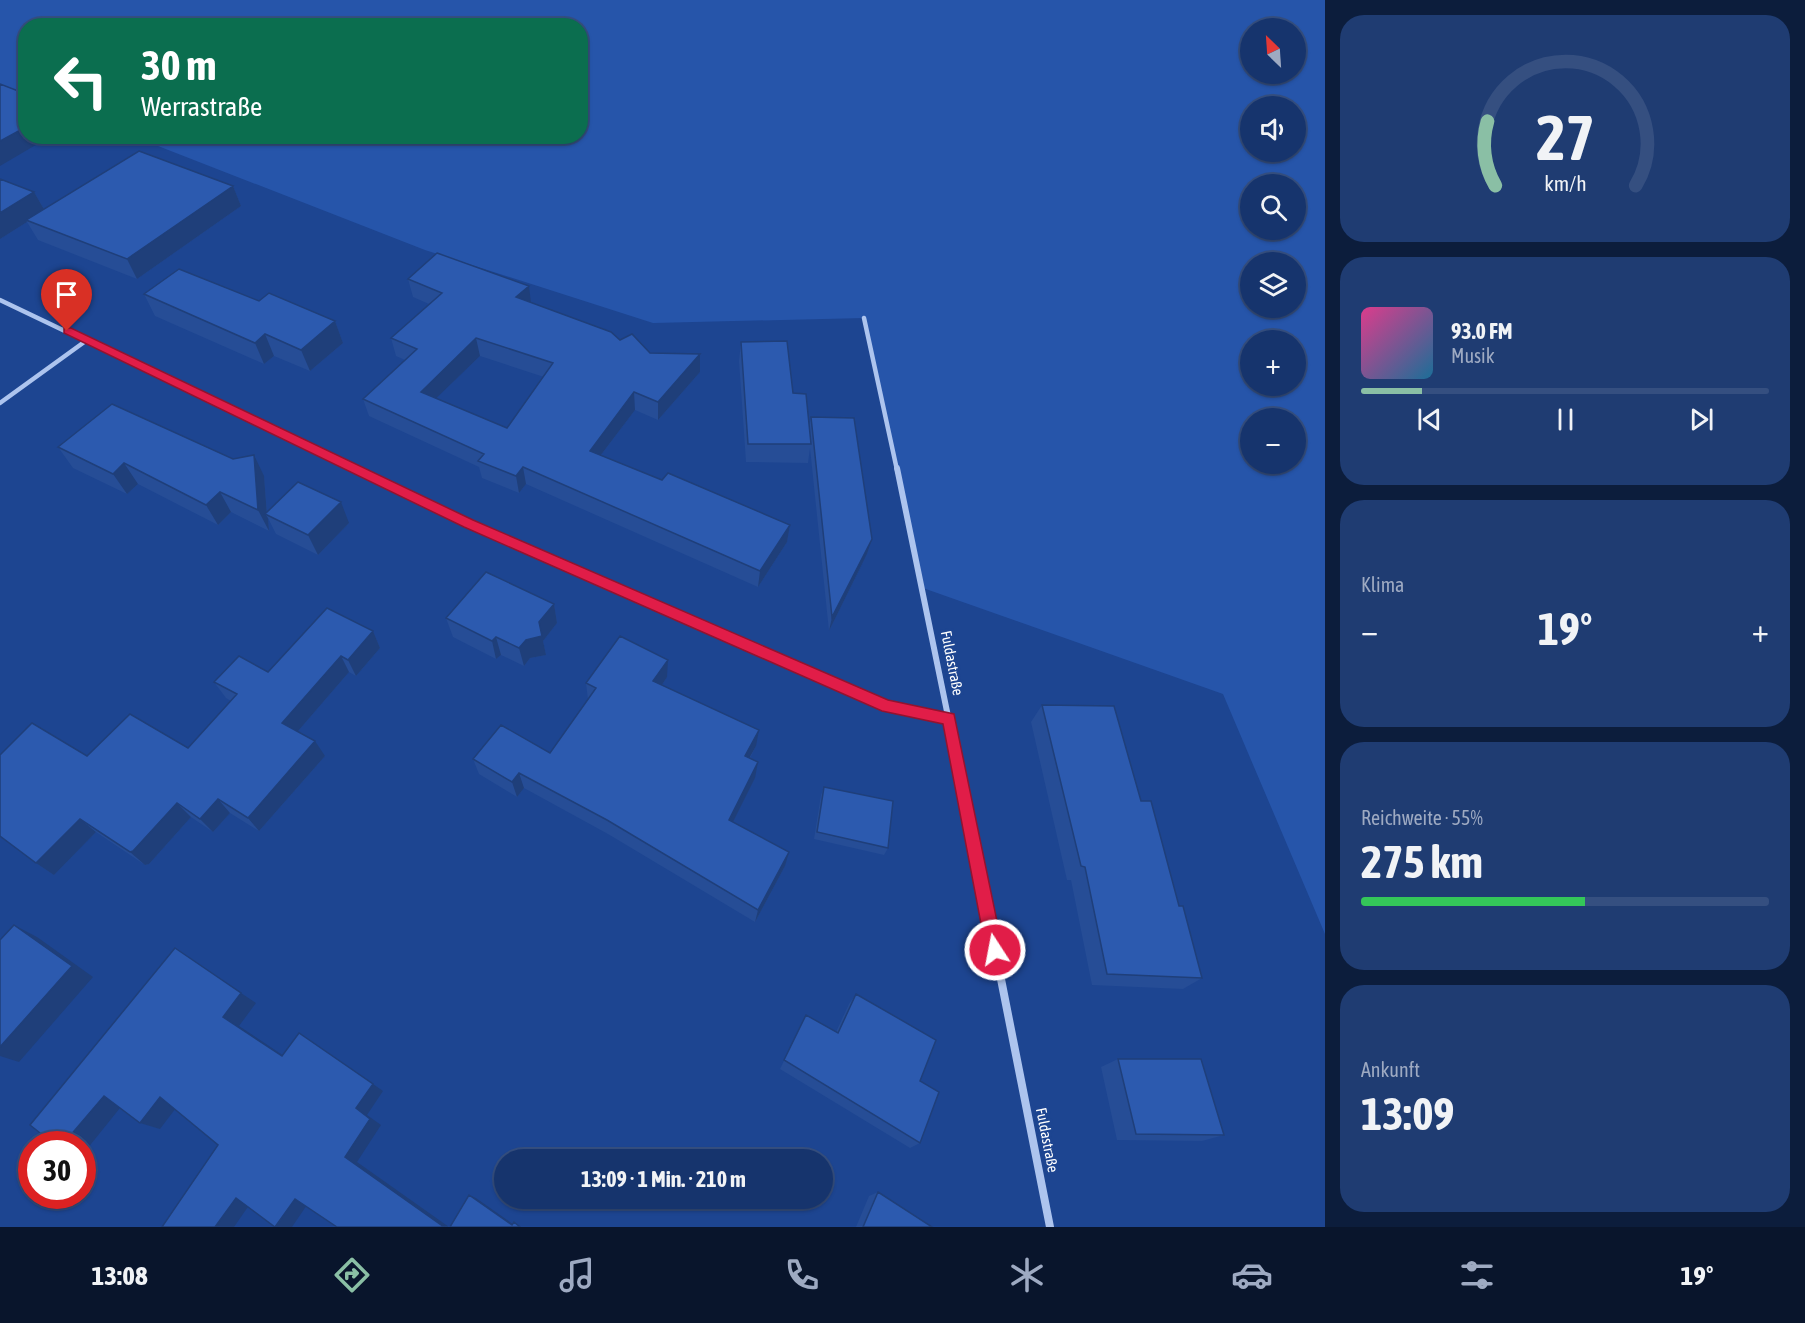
<!DOCTYPE html>
<html lang="de">
<meta charset="utf-8">
<style>
:root{--surface:#16346d;--page:#1f3c72;--text:#f1f3f6;--muted:#9eaac2;--line:#354f80;--accent:#8abfa5}
body{margin:0;font-family:"Asap Condensed",sans-serif;background:var(--page);color:var(--text);height:100vh;display:flex;flex-direction:column;font-size:22px;white-space:nowrap}
*{box-sizing:border-box;margin:0}
p{font-size:20px;color:var(--muted)}
.icon{flex:none;width:33px;height:33px;fill:none;stroke:currentColor;stroke-width:2;stroke-linecap:round;stroke-linejoin:round}
.map{position:relative;flex:1;overflow:hidden}
.drawer{display:flex;flex-direction:column;gap:15px;padding:15px;background:#0c1d3c;width:480px}
.drawer>*{flex:none}
.banner{position:absolute;left:18px;top:18px;width:570px;height:126px;border-radius:24px;box-shadow:0 2px 4px #0004,0 0 0 2px var(--line);background:#0b6e4f;color:#fff;overflow:hidden}
.needle{width:39px;rotate:335deg}
.fabs{position:absolute;left:1240px;top:18px;display:grid;gap:12px}
.fabs a{display:grid;place-items:center;width:66px;height:66px;border-radius:50%;background:var(--surface);box-shadow:0 2px 4px #0004,0 0 0 2px var(--line);font-size:30px}
.speed{position:absolute;left:18px;top:1131px;display:flex;gap:12px;font-size:30px;font-weight:700;text-align:center}
.speed>*{display:grid;place-content:center;width:78px;height:78px;border-radius:50%;background:var(--surface);box-shadow:0 2px 4px #0004,0 0 0 2px var(--line);line-height:1}
.speed .limit{border:9px solid #d22;background:#fff;color:#111}
.pin{position:absolute;display:grid;place-items:center;width:51px;height:51px;color:#fff;margin:-62px -26px;border-radius:50% 50% 50% 0;rotate:-45deg;box-shadow:0 0 6px #0007}
.pin .icon{rotate:45deg}
.me{position:absolute;width:66px;margin:-33px;rotate:349deg;stroke-linejoin:round;filter:drop-shadow(0 0 4px #0008)}
.turn{display:flex;align-items:center;gap:21px;height:126px;padding:0 24px;font-size:27px}
.turn .icon{width:78px;height:78px;stroke-width:2.5}
.turn b{display:block;font-size:42px;line-height:51px}
.big{font-size:45px;font-weight:700;line-height:1.1}
.drawer .card{flex:1;display:flex;flex-direction:column;justify-content:center;gap:9px;min-width:0;padding:0 21px;border-radius:24px;background:var(--page)}
.drawer .dial{align-items:center;gap:0}
.dial svg{height:156px;overflow:visible;fill:none;stroke:var(--line);stroke-width:7;stroke-linecap:round;text-anchor:middle}
.dial text{fill:var(--text);stroke:none}
.song{display:flex;align-items:center;gap:18px}
.cover{width:72px;height:72px;border-radius:9px;background:linear-gradient(135deg,hsl(330 70% 55%),hsl(200 70% 35%))}
.played{height:6px;border-radius:3px;background:linear-gradient(90deg,var(--accent) 15%,var(--line) 15%)}
.keys{display:flex;justify-content:space-around;direction:ltr}
.heat{display:flex;justify-content:space-between;align-items:center;font-size:33px;direction:ltr}
.charge{height:9px;border-radius:4px;background:linear-gradient(90deg,#34c759 55%,var(--line) 0)}
.trip{position:absolute;left:494px;top:1149px;width:339px;height:60px;border-radius:30px;background:var(--surface);box-shadow:0 2px 4px #0004,0 0 0 2px var(--line);font-weight:700;line-height:60px;text-align:center}
.tab-bar{display:flex;height:96px;justify-content:space-around;align-items:center;background:#09152c;color:var(--muted)}
.tab-bar .icon{width:42px;height:42px}
.tab-bar .on{color:var(--accent)}
.tab-bar b{font-size:27px;color:var(--text)}
main{display:flex;flex:1;min-height:0}
.map>svg:first-child{display:block}
.green{fill:#2655aa;fill-rule:evenodd}
.lines{fill:none;stroke-linecap:round;stroke-linejoin:round}
.minor-far2{stroke:#adc4ee;stroke-width:4.5}
.minor-far1{stroke:#adc4ee;stroke-width:6}
.minor{stroke:#adc4ee;stroke-width:8}
.wall{fill:#264d96;fill-rule:evenodd}
.shaded-wall{fill:#1f3f7a}
.building{fill:#2c5aaf;stroke:#1f3f7a;stroke-width:1.5;fill-rule:evenodd}
.route{fill:#e11d48;stroke:#92132f;stroke-width:1.5}
.labels{text-anchor:middle;stroke-width:6;stroke-linejoin:round;paint-order:stroke}
.street-label{font-size:15px;fill:#fff;stroke:#1d4591}
</style>
<main>
<div class="map">
<svg width="1325" height="1227" viewBox="0 0 1325 1227">
<rect width="100%" height="100%" fill="#1d4591"/>
<path class="green" d="M 0,0 L 1325,0 L 1325,934 L 1223,694 L 923,588 L 864,318 L 653,323 L 425,250 L 135,137 L 580,136 L 580,26 L 26,26 L 25,94 L 0,84 ZM 1251,28 L 1296,28 L 1296,74 L 1251,74 ZM 1251,106 L 1296,106 L 1296,152 L 1251,152 ZM 1251,184 L 1296,184 L 1296,230 L 1251,230 ZM 1251,262 L 1296,262 L 1296,308 L 1251,308 ZM 1251,340 L 1296,340 L 1296,386 L 1251,386 ZM 1251,418 L 1296,418 L 1296,464 L 1251,464 Z"/>
<g class="lines">
<path class="minor-far2" d="M 0,300 L 356,470
M 864,318 L 897,470
M 0,403 L 87,340"/>
<path class="minor-far1" d="M 353,468 L 469,524 L 887,706 L 949,719
M 897,468 L 966,804"/>
<path class="minor" d="M 966,802 L 1050,1227"/>
</g>
<path class="wall" d="M 233,186 L 241,206 L 137,279 L 38,240 L 27,222 L 0,239 L 34,192 L 44,209 Z
M 408,279 L 531,303 L 650,353 L 700,372 L 658,420 L 635,410 L 601,455 L 662,480 L 790,525 L 787,542 L 758,587 L 526,484 L 519,493 L 482,478 L 479,467 L 369,416 L 363,399 L 405,360 L 396,356 L 391,338 L 429,304 L 413,297 ZM 480,356 L 544,377 L 507,428 L 436,398 Z
M 144,294 L 259,301 L 335,321 L 343,343 L 310,371 L 274,356 L 264,364 L 155,316 Z
M 741,342 L 793,393 L 809,427 L 811,417 L 872,539 L 867,554 L 829,631 L 810,448 L 808,463 L 746,462 L 739,361 Z
M 58,447 L 264,476 L 267,512 L 349,523 L 318,555 L 276,534 L 268,518 L 269,531 L 231,512 L 218,525 L 138,484 L 127,494 L 73,468 Z
M 554,604 L 557,623 L 543,641 L 546,655 L 530,658 L 524,666 L 501,655 L 496,659 L 453,637 L 446,618 Z
M 373,631 L 380,648 L 356,676 L 349,672 L 298,731 L 325,756 L 259,831 L 230,813 L 213,832 L 191,817 L 149,864 L 145,865 L 96,832 L 54,875 L 36,863 L 87,756 L 188,748 L 231,701 L 226,698 L 214,682 L 268,672 Z
M 667,677 L 662,685 L 756,746 L 750,758 L 755,778 L 733,822 L 785,866 L 755,922 L 608,834 L 524,788 L 517,797 L 479,774 L 473,759 L 550,753 L 588,700 L 586,683 Z
M 1042,705 L 1141,801 L 1179,906 L 1202,978 L 1183,989 L 1092,985 L 1071,880 L 1067,880 L 1031,722 Z
M 824,787 L 888,848 L 884,855 L 814,839 L 821,795 Z
M 856,994 L 920,1081 L 920,1143 L 910,1148 L 780,1069 L 806,1015 L 836,1032 L 849,1004 Z
M 1118,1059 L 1224,1135 L 1202,1141 L 1117,1140 L 1101,1067 Z
M 878,1192 L 932,1227 L 856,1227 L 869,1196 Z"/>
<path class="shaded-wall" d="M 26,127 L 26,136 L 51,136 L 0,166 L 0,141 Z
M 233,186 L 241,206 L 137,279 L 127,259 Z
M 34,192 L 45,211 L 26,220 L 27,222 L 0,239 L 0,213 Z
M 529,286 L 531,303 L 516,297 Z
M 335,321 L 343,343 L 310,371 L 301,350 Z
M 265,334 L 274,356 L 264,364 L 255,343 Z
M 476,338 L 480,356 L 425,409 L 421,392 Z
M 700,354 L 700,372 L 658,420 L 658,402 Z
M 634,392 L 635,410 L 591,468 L 590,451 Z
M 254,455 L 264,476 L 267,515 L 265,514 L 268,518 L 269,531 L 258,510 Z
M 124,463 L 138,484 L 127,494 L 113,474 Z
M 523,467 L 526,484 L 519,493 L 516,476 Z
M 220,492 L 231,512 L 218,525 L 206,505 Z
M 341,502 L 349,523 L 318,555 L 308,535 Z
M 790,525 L 787,542 L 758,587 L 760,571 Z
M 872,539 L 867,554 L 829,631 L 832,617 Z
M 554,604 L 557,623 L 543,641 L 546,655 L 530,658 L 524,666 L 519,648 Z
M 373,631 L 380,648 L 356,676 L 348,660 Z
M 496,637 L 501,655 L 496,659 L 492,641 Z
M 341,656 L 349,672 L 292,738 L 282,723 Z
M 668,660 L 667,677 L 654,697 L 653,681 Z
M 759,730 L 756,746 L 742,771 L 745,756 Z
M 315,741 L 325,756 L 259,831 L 248,818 Z
M 758,762 L 755,778 L 727,834 L 729,820 Z
M 519,773 L 524,788 L 517,797 L 512,782 Z
M 218,799 L 230,813 L 213,832 L 200,819 Z
M 177,803 L 191,817 L 149,864 L 145,865 L 130,852 Z
M 80,819 L 96,832 L 54,875 L 36,863 Z
M 789,852 L 785,866 L 755,922 L 758,910 Z
M 14,925 L 37,937 L 93,977 L 19,1062 L 0,1056 L 0,1047 Z
M 241,993 L 256,1003 L 239,1026 L 296,1064 L 223,1017 Z
M 373,1084 L 383,1091 L 367,1115 L 381,1125 L 357,1162 L 449,1227 L 444,1227 L 345,1157 L 356,1108 Z
M 104,1096 L 124,1103 L 83,1154 L 82,1144 L 63,1144 Z
M 160,1097 L 179,1104 L 160,1129 L 140,1123 Z
M 469,1195 L 476,1198 L 517,1227 L 512,1225 Z
M 236,1198 L 252,1201 L 234,1227 L 215,1227 Z
M 295,1199 L 309,1202 L 292,1227 L 276,1227 Z"/>
<path class="building" d="M 0,84 L 26,94 L 26,127 L 0,141 Z
M 139,151 L 233,186 L 127,259 L 26,220 Z
M 0,179 L 34,192 L 0,213 Z
M 437,253 L 529,286 L 516,297 L 611,332 L 620,340 L 632,334 L 650,353 L 700,354 L 658,402 L 634,392 L 590,451 L 662,480 L 668,473 L 790,525 L 760,571 L 523,467 L 516,476 L 478,461 L 484,454 L 363,399 L 417,349 L 391,338 L 442,293 L 408,279 ZM 476,338 L 553,363 L 507,428 L 421,392 Z
M 179,269 L 259,301 L 269,293 L 335,321 L 301,350 L 265,334 L 255,343 L 144,294 Z
M 787,341 L 793,393 L 806,394 L 811,444 L 748,444 L 741,342 Z
M 112,404 L 233,459 L 254,455 L 258,510 L 220,492 L 206,505 L 124,463 L 113,474 L 58,447 Z
M 811,417 L 854,418 L 872,539 L 832,617 Z
M 298,482 L 341,502 L 308,535 L 265,514 Z
M 486,572 L 554,604 L 539,622 L 542,636 L 526,640 L 519,648 L 496,637 L 492,641 L 446,618 Z
M 327,608 L 373,631 L 348,660 L 341,656 L 282,723 L 315,741 L 248,818 L 218,799 L 200,819 L 177,803 L 133,851 L 130,852 L 80,819 L 36,863 L 0,836 L 0,755 L 32,723 L 87,756 L 130,714 L 188,748 L 237,694 L 214,682 L 239,656 L 268,672 Z
M 620,636 L 668,660 L 653,681 L 759,730 L 745,756 L 758,762 L 729,820 L 789,852 L 758,910 L 607,820 L 519,773 L 512,782 L 473,759 L 501,725 L 550,753 L 596,688 L 586,683 Z
M 1042,705 L 1114,706 L 1141,801 L 1151,801 L 1179,906 L 1183,906 L 1202,978 L 1107,974 L 1085,867 L 1081,866 Z
M 824,787 L 893,801 L 888,848 L 817,832 Z
M 14,925 L 72,966 L 0,1047 L 0,940 Z
M 175,948 L 241,993 L 223,1017 L 282,1056 L 299,1033 L 373,1084 L 356,1108 L 370,1119 L 345,1157 L 444,1227 L 337,1227 L 295,1199 L 275,1227 L 236,1198 L 215,1227 L 162,1227 L 218,1145 L 160,1097 L 140,1123 L 104,1096 L 63,1144 L 54,1144 L 30,1125 Z
M 856,994 L 936,1040 L 920,1081 L 939,1092 L 920,1143 L 784,1060 L 806,1015 L 838,1033 Z
M 1118,1059 L 1201,1059 L 1224,1135 L 1136,1134 Z
M 878,1192 L 932,1227 L 863,1227 Z
M 469,1195 L 512,1225 L 514,1222 L 520,1227 L 450,1227 Z"/>
<path class="route" d="M 64,328 L 71,328 L 473,520 L 888,700 L 954,714 L 1003,950 L 1001,956 L 995,958 L 989,956 L 986,950 L 943,724 L 882,711 L 464,527 L 64,333 Z"/>
<g class="labels">
<g class="street-label">
<text transform="translate(952 663) rotate(79)" y="5">Fuldastraße</text>
<text transform="translate(1047 1140) rotate(79)" y="5">Fuldastraße</text>
</g>
</g>
</svg>
<div class="fabs">
<a><svg class="needle" viewBox="-14 -14 28 28"><path d="M0-13l5 13h-10z" fill="#e53935"/><path d="M0 13l5-13h-10z" fill="#9eaac2"/></svg></a>
<a><svg class="icon" aria-label="sound" viewBox="0 0 24 24"><path d="M4 9h4l5-4v14l-5-4H4zM17 9q2 3 0 6"/></svg></a>
<a><svg class="icon" aria-label="search" viewBox="0 0 24 24"><circle cx="10" cy="10" r="6"/><path d="M15 15l6 6"/></svg></a>
<a><svg class="icon" aria-label="layers" viewBox="0 0 24 24"><path d="M12 4l9 5-9 5-9-5zM3 14l9 5 9-5"/></svg></a>
<a>+</a>
<a>−</a>
</div>
<div class="speed"><div class="limit">30</div></div>
<div class="pin" style="left:67px;top:331px;background:#d93025"><svg class="icon" aria-label="arrive" viewBox="0 0 24 24"><path d="M6 21V4h12l-3 4 3 4H6"/></svg></div>
<svg class="me" style="left:995px;top:950px" viewBox="-20 -20 40 40"><circle r="17" fill="#e11d48" stroke="#fff" stroke-width="3"/><path d="M0-11L8 9 0 5-8 9z" fill="#fff"/></svg>
<div class="trip">13:09 · 1 Min. · 210 m</div>
<div class="banner">
<div class="turn"><svg class="icon" aria-label="left" viewBox="0 0 24 24"><path d="M17 20v-9H6M10 6l-5 5 5 5"/></svg><div><b>30 m</b>Werrastraße</div></div>
</div>
</div>
<section class="drawer">
<div class="card dial"><svg viewBox="0 0 100 80">
<path d="M14 69A42 42 0 1 1 86 69"/>
<path d="M14 69A42 42 0 0 1 10 36" stroke="#8abfa5"/>
<text x="50" y="56" font-size="32" font-weight="700">27</text>
<text x="50" y="72" font-size="11">km/h</text>
</svg></div>
<div class="card">
<div class="song"><i class="cover"></i><div><b>93.0 FM</b><p>Musik</p></div></div>
<div class="played"></div>
<div class="keys"><svg class="icon" aria-label="previous" viewBox="0 0 24 24"><path d="M18 5L8 12l10 7zM5 5v14"/></svg><svg class="icon" aria-label="pause" viewBox="0 0 24 24"><path d="M8 5v14M16 5v14"/></svg><svg class="icon" aria-label="next" viewBox="0 0 24 24"><path d="M6 5l10 7-10 7zM19 5v14"/></svg></div>
</div>
<div class="card"><p>Klima</p>
<div class="heat"><a>−</a><b class="big">19°</b><a>+</a></div>
</div>
<div class="card"><p>Reichweite · 55%</p><b class="big">275 km</b><div class="charge"></div></div>
<div class="card"><p>Ankunft</p><b class="big">13:09</b></div>
</section>
</main>
<nav class="tab-bar">
<b>13:08</b>
<svg class="icon on" aria-label="directions" viewBox="0 0 24 24"><path d="M12 3l9 9-9 9-9-9zM9 14v-3h6M13 9l2 2-2 2"/></svg>
<svg class="icon" aria-label="music" viewBox="0 0 24 24"><path d="M9 18V5l10-2v13"/><circle cx="6" cy="18" r="3"/><circle cx="16" cy="16" r="3"/></svg>
<svg class="icon" aria-label="phone" viewBox="0 0 24 24"><path d="M5 4h4l2 5-3 2q2 4 5 5l2-3 5 2v4C11 20 4 13 5 4z"/></svg>
<svg class="icon" aria-label="climate" viewBox="0 0 24 24"><path d="M12 3v18M4 7l16 10M4 17L20 7"/></svg>
<svg class="icon" aria-label="car" viewBox="0 0 24 24"><path d="M5 17H2v-5l4-1 3-4h7l3 4 3 1v5h-3M9 17h6M6 11h13"/><circle cx="7" cy="17" r="2"/><circle cx="17" cy="17" r="2"/></svg>
<svg class="icon" aria-label="filters" viewBox="0 0 24 24"><path d="M4 7h16M4 17h16"/><circle cx="9" cy="7" r="2"/><circle cx="15" cy="17" r="2"/></svg>
<b>19°</b>
</nav>
